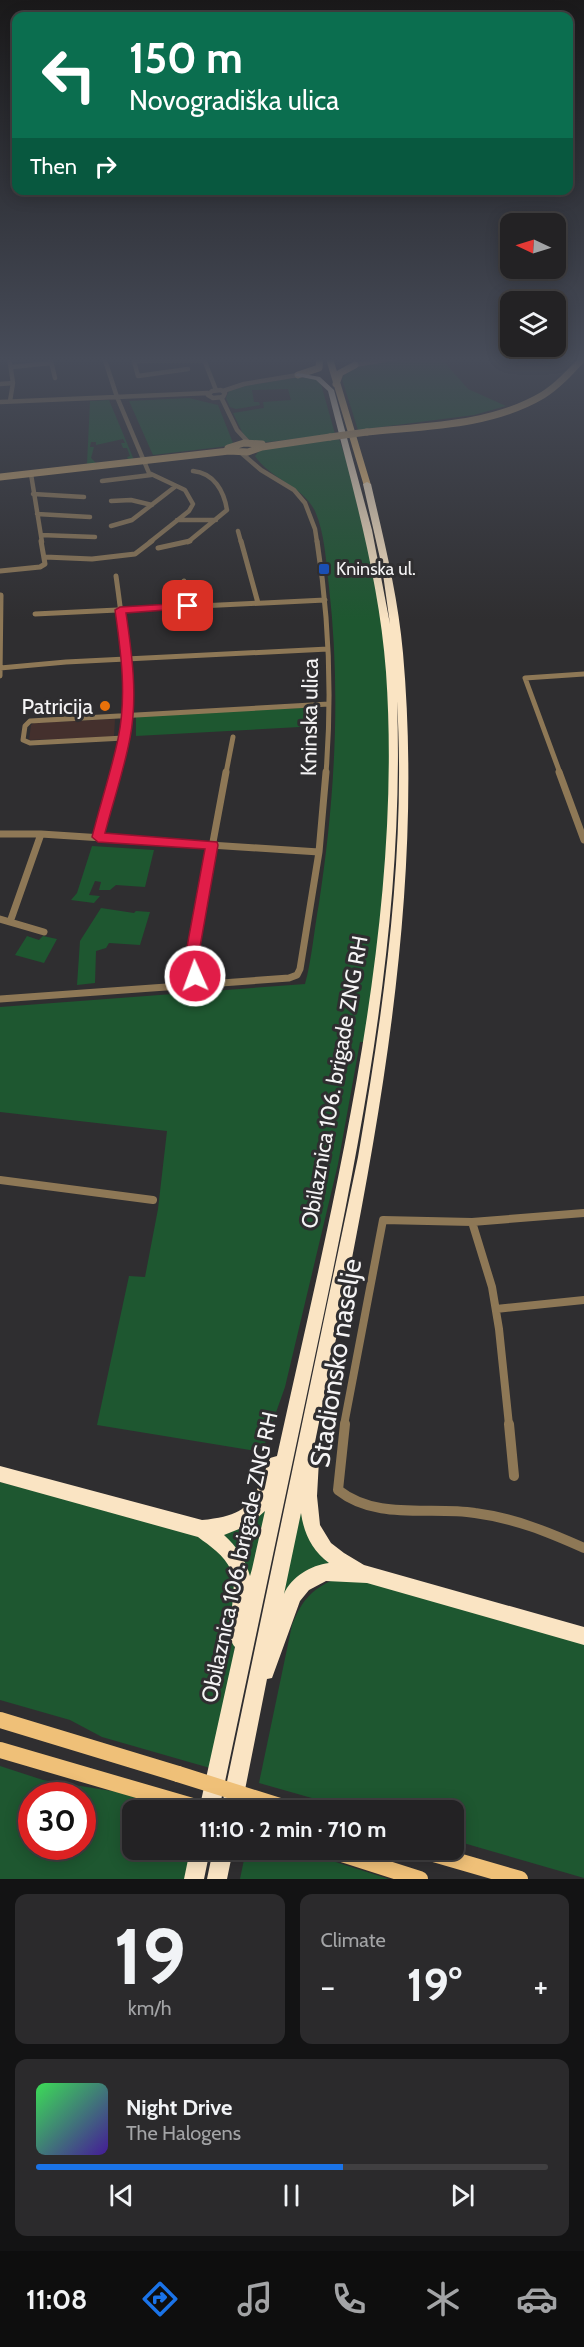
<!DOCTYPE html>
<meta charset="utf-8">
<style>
:root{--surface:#232224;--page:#2b2a2c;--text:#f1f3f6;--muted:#a3a4a6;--line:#403f41;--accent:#1a73e8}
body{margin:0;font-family:Cabin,sans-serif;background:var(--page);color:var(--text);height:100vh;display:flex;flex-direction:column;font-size:22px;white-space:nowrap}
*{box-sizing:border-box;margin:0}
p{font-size:20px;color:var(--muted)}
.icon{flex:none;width:33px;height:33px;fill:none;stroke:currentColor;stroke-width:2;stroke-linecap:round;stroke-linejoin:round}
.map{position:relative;height:1879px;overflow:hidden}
.panel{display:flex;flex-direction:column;gap:15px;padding:15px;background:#131314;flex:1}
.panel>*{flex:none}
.banner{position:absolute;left:12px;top:12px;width:561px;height:183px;border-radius:12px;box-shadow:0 3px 15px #0003,0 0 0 2px var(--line);background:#0b6e4f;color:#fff;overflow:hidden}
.needle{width:39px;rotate:274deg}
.buttons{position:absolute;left:500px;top:213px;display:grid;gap:12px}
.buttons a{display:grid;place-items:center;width:66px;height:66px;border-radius:12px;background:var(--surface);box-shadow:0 3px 15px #0003,0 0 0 2px var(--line);font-size:30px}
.speed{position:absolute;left:18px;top:1782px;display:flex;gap:12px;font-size:30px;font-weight:700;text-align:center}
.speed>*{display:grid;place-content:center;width:78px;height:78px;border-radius:50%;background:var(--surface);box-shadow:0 3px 15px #0003,0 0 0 2px var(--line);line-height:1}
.speed .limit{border:9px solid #d22;background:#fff;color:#111}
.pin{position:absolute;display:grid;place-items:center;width:51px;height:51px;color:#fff;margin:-26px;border-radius:12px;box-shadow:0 3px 9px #0006}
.me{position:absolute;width:66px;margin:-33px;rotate:358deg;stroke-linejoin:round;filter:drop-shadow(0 0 4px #0008)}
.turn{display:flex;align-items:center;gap:21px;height:126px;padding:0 18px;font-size:27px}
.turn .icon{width:78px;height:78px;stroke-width:2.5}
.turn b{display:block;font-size:42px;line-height:51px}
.then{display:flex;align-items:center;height:57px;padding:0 18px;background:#0003;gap:12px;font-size:22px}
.big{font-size:45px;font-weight:700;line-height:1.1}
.panel .card{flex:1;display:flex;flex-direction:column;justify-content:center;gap:9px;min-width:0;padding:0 21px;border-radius:12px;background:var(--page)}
.panel .dial{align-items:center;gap:0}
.dial b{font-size:78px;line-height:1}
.song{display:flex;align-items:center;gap:18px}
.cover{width:72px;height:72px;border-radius:9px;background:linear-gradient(135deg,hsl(130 70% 55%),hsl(260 70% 35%))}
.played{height:6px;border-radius:3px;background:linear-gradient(90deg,var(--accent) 60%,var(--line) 60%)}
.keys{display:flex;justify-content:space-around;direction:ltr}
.heat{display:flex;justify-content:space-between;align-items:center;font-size:33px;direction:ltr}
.panel .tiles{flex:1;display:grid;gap:15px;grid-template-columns:1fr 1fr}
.card:last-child{grid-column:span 2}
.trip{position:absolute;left:122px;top:1800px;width:342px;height:60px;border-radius:12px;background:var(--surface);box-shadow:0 3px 15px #0003,0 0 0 2px var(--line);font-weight:700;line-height:60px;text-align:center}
.tabs{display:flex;height:96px;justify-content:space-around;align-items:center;background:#0e0e0e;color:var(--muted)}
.tabs .icon{width:42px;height:42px}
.tabs .selected{color:var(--accent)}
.tabs b{font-size:27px;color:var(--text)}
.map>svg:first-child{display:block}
.education{fill:#44302d}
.green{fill:#1e5730;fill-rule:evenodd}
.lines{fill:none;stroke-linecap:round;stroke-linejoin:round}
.street-far4{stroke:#8e7856;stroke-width:4.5}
.street-far3{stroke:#8e7856;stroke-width:5}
.street-far2{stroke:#8e7856;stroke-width:7}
.street-far1{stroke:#8e7856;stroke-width:8}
.street{stroke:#8e7856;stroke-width:10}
.secondary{stroke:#c5a169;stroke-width:7}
.primary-far1{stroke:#efc078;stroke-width:7}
.primary{stroke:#efc078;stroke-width:16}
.highway{fill:#fae4c3;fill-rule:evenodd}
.secondary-bridge{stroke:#c5a169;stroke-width:7}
.primary-bridge{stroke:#efc078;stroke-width:16}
.route{fill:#e11d48;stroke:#92132f;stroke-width:1.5}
.transit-dot{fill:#1a4fb4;stroke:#2f2e30;stroke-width:2}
.food-dot{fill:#e8710a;stroke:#2f2e30;stroke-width:2}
.labels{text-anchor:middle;stroke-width:6;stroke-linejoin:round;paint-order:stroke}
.far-poi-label{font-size:18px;fill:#f5f4f5;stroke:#2f2e30;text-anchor:start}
.poi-label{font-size:22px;fill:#f5f4f5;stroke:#2f2e30;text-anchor:end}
.street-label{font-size:22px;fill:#f5f4f5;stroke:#2f2e30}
.near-street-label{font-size:27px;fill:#f5f4f5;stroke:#2f2e30}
</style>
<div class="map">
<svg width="584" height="1879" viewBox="0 0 584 1879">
<rect width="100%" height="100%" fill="#2f2e30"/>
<path class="education" d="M 115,719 L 114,737 L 29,740 L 31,725 L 34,723 Z"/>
<path class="green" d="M 413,357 L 440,357 L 468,389 L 506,406 L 474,415 L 358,430 L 342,379 C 348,364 397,360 413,357 Z
M 299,377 L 317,380 L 321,384 L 335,434 L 260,443 L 245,438 L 233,413 L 264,408 L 263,402 L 291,400 L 288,389 L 252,390 L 254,402 L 259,402 L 260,405 L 236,409 L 230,407 L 226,398 L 229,391 L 245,386 Z
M 189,398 L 218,405 L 233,443 L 228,446 L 153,455 L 129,401 Z
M 109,400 L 134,460 L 128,459 L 127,457 L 130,456 L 127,448 L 123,448 L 121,443 L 125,443 L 123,439 L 96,445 L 96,442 L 91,442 L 90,447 L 94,447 L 91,458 L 96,463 L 87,464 L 90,401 Z
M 339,439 L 346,459 L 377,585 L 387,668 L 390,760 L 385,883 L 367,1042 L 360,1042 L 338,1164 L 285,1387 L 262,1452 L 97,1425 L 129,1276 L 145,1277 L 158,1209 L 167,1131 L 0,1112 L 0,1007 L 305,984 C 312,958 314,930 319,903 C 335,799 341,692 329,587 C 326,562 325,534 315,511 C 303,486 270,479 255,456 L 260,450 Z
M 319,707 L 318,726 L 136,736 L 136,716 Z
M 92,846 L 154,850 L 145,887 L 116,885 L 110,890 L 99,890 L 101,882 L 95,881 L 89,895 L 100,896 L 94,903 L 71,900 L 77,893 Z
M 101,908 L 134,913 L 136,911 L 150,912 L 140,945 L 109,943 L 106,948 L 96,951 L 95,983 L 77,985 L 80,941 Z
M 27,936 L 39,940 L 43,936 L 57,939 L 44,963 L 15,955 Z
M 0,1482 L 197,1533 L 233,1561 L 241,1602 L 232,1666 L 210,1768 L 102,1737 L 70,1720 L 0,1700 Z
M 270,1505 L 252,1588 L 221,1536 Z
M 299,1511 L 303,1511 L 332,1561 L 286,1594 L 282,1594 Z
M 339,1577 L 352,1578 L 584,1642 L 584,1878 L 453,1840 L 453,1810 L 354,1810 L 259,1783 L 292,1625 C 303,1598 312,1589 339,1577 Z
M 0,1766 L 43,1780 L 118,1792 L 170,1809 L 132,1810 L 132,1850 L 192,1850 L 187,1879 L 0,1879 ZM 32,1796 L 82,1796 L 82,1846 L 32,1846 Z
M 246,1850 L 282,1851 L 298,1850 L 389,1879 L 240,1879 Z"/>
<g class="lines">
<path class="street-far4" d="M 9,357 L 13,383 L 10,401
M 50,357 L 55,378
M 104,357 L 117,397 L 149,473 L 185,490 L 193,504 L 189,511 L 150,542
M 203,357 L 216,390
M 355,365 L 402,357
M 12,367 L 51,363
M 188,369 L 138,376 L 134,361 L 204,360
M 0,384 L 13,383
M 221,390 L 225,393 L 223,397 L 213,398 L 208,395 L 212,391 Z
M 223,391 L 244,384 L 298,375
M 221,397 L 237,430 L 250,444
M 0,402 L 208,393
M 239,451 L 261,470 L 294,490 L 305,503 L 315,529 L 317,542
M 31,474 L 42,542
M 102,481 L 151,475
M 33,494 L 84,497
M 111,501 L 131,500 L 152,505
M 37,514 L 90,517
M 177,520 L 216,520
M 111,526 L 132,520 L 176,486
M 238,531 L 241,542
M 41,535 L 95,537
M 188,542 L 227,510 C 224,491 214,473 193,471"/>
<path class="street-far3" d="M 241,541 L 258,603
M 317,541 C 329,617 332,696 326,773
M 158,548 L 190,541
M 45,557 L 92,559 L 135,554 L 152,541
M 0,571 L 40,567 L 45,564 L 41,541
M 116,576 C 126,646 133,704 116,773
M 184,581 L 188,606
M 35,614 L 325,600
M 0,668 L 66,662 L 328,649
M 0,676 L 1,595
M 124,738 L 30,743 L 23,740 L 25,726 L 30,721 L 329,704
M 226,773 L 233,737
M 560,773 L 525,678 L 584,674"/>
<path class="street-far2" d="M 559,772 L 584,840
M 0,834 L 41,834 L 319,852
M 98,838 L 116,772
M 0,919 L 44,932
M 10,922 L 41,834
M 195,985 L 195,939 L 226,772
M 0,999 L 289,978 L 297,975 L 300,969 L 319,852 L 326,772"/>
<path class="street-far1" d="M 0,1180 L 153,1200
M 496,1309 L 584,1300
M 344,1425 L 383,1220 L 472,1222
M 509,1425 L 499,1329 L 492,1287 L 472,1222 L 584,1213"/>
<path class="street" d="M 345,1424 L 338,1490 C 377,1521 430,1506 475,1513 C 514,1518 548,1532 584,1548
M 509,1424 L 514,1476"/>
<path class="secondary" d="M 367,432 C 426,426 491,426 543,395 C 559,385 572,370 584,357
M 228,448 L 244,443 L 262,444
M 0,477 L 229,451 L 248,452 L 262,447 L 330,437"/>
<path class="primary-far1" d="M 329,357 L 367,484
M 298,375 L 319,368 L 320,357
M 336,384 L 340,373 L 355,365"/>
<path class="primary" d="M 0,1720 L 178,1774
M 0,1750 L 206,1810
M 329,1850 L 420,1879
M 420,1850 L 520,1879"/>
<path class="highway" d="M 298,373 L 320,377 L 334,390 L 372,530 L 390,624 L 382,567 L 363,484 L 367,482 L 371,484 C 384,540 398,596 403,653 C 427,924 366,1189 313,1452 L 317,1454 L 319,1460 L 317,1496 L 320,1525 L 331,1543 L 344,1553 L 364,1565 L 584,1627 L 584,1645 L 367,1583 L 326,1581 L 309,1590 L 300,1601 L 272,1678 L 267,1679 L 241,1810 L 221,1810 L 358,1157 C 384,1006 406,854 397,701 C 405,923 361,1140 315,1356 C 283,1507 251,1659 219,1810 L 199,1810 L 235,1647 C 222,1634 240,1590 231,1570 C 224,1555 210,1546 198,1537 L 0,1482 L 0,1466 L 202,1520 C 253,1515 253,1500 270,1458 L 277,1456 C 332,1205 404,931 386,672 C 379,576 351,483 328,391 L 316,380 L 296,376 L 295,375 ZM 265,1511 L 252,1569 L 250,1576 C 245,1559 237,1547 224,1535 L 249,1525 ZM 301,1513 C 304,1534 312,1550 329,1563 C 311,1565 291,1577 284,1594 Z
M 190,1850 L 210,1850 L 204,1879 L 184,1879 Z
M 213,1850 L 233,1850 L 227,1879 L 207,1879 Z"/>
<path class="secondary-bridge" d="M 330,437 L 367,432"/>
<path class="primary-bridge" d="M 178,1774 L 289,1809"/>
</g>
<linearGradient id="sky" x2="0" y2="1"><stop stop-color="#1a191a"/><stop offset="0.58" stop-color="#474c59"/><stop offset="1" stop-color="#474c59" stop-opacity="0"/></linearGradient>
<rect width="584" height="620" fill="url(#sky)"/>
<path class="route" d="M 188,603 L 193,606 L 192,608 L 126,613 C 132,654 138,697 130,738 C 124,770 113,802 105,833 L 217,842 L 218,845 L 200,947 L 202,976 L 200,981 L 190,981 L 188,976 L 187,947 L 205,849 L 98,842 L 92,837 C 100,805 111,772 118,739 C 127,697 121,652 115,610 L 120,607 Z"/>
<rect class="transit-dot" x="318" y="563" width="12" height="12" rx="3"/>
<circle class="food-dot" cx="105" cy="706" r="6"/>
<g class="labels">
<g class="far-poi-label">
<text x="336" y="575">Kninska ul.</text>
</g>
<g class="poi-label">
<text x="93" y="714">Patricija</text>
</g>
<g class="street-label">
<text transform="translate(309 717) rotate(-89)" y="8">Kninska ulica</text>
<text transform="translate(334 1082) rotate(-80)" y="8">Obilaznica 106. brigade ZNG RH</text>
<text transform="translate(239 1557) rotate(-78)" y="8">Obilaznica 106. brigade ZNG RH</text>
</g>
<g class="near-street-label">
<text transform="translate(336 1363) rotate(-81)" y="9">Stadionsko naselje</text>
</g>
</g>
</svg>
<div class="buttons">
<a><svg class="needle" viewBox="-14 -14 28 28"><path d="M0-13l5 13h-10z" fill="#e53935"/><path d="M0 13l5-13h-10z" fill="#a3a4a6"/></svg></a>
<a><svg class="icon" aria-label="layers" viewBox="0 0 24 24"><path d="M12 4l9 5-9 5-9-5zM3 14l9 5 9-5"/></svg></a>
</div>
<div class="speed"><div class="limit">30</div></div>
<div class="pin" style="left:188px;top:606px;background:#d93025"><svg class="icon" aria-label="arrive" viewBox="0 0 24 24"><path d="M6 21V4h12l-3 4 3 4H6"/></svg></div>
<svg class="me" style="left:195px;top:976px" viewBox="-20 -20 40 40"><circle r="17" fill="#e11d48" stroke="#fff" stroke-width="3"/><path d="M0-11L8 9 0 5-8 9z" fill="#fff"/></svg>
<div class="trip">11:10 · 2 min · 710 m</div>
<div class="banner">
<div class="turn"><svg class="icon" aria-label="left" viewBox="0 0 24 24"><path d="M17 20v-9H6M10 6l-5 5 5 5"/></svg><div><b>150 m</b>Novogradiška ulica</div></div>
<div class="then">Then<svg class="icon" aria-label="right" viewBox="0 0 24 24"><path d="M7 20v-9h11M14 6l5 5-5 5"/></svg></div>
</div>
</div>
<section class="panel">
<div class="tiles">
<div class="card dial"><b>19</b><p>km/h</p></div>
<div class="card"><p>Climate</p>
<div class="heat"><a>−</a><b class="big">19°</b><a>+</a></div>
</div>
<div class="card">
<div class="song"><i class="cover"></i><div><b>Night Drive</b><p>The Halogens</p></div></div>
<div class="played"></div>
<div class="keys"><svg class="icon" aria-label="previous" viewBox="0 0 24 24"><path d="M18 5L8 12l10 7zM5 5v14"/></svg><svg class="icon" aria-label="pause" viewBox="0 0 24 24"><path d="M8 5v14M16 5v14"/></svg><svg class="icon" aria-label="next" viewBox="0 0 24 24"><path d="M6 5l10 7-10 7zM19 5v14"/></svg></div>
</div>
</div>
</section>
<nav class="tabs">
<b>11:08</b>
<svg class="icon selected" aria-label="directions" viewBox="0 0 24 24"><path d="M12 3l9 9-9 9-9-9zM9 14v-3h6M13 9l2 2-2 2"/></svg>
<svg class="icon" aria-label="music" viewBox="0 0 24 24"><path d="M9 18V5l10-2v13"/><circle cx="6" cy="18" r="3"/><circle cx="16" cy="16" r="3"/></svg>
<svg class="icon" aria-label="phone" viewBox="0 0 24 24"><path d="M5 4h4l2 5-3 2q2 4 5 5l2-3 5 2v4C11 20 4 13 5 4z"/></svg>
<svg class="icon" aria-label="climate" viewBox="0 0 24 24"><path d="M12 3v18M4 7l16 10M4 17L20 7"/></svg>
<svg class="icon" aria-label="car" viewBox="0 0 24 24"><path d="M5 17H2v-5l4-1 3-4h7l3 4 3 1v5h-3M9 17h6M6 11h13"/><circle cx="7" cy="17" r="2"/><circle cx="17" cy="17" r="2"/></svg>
</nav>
